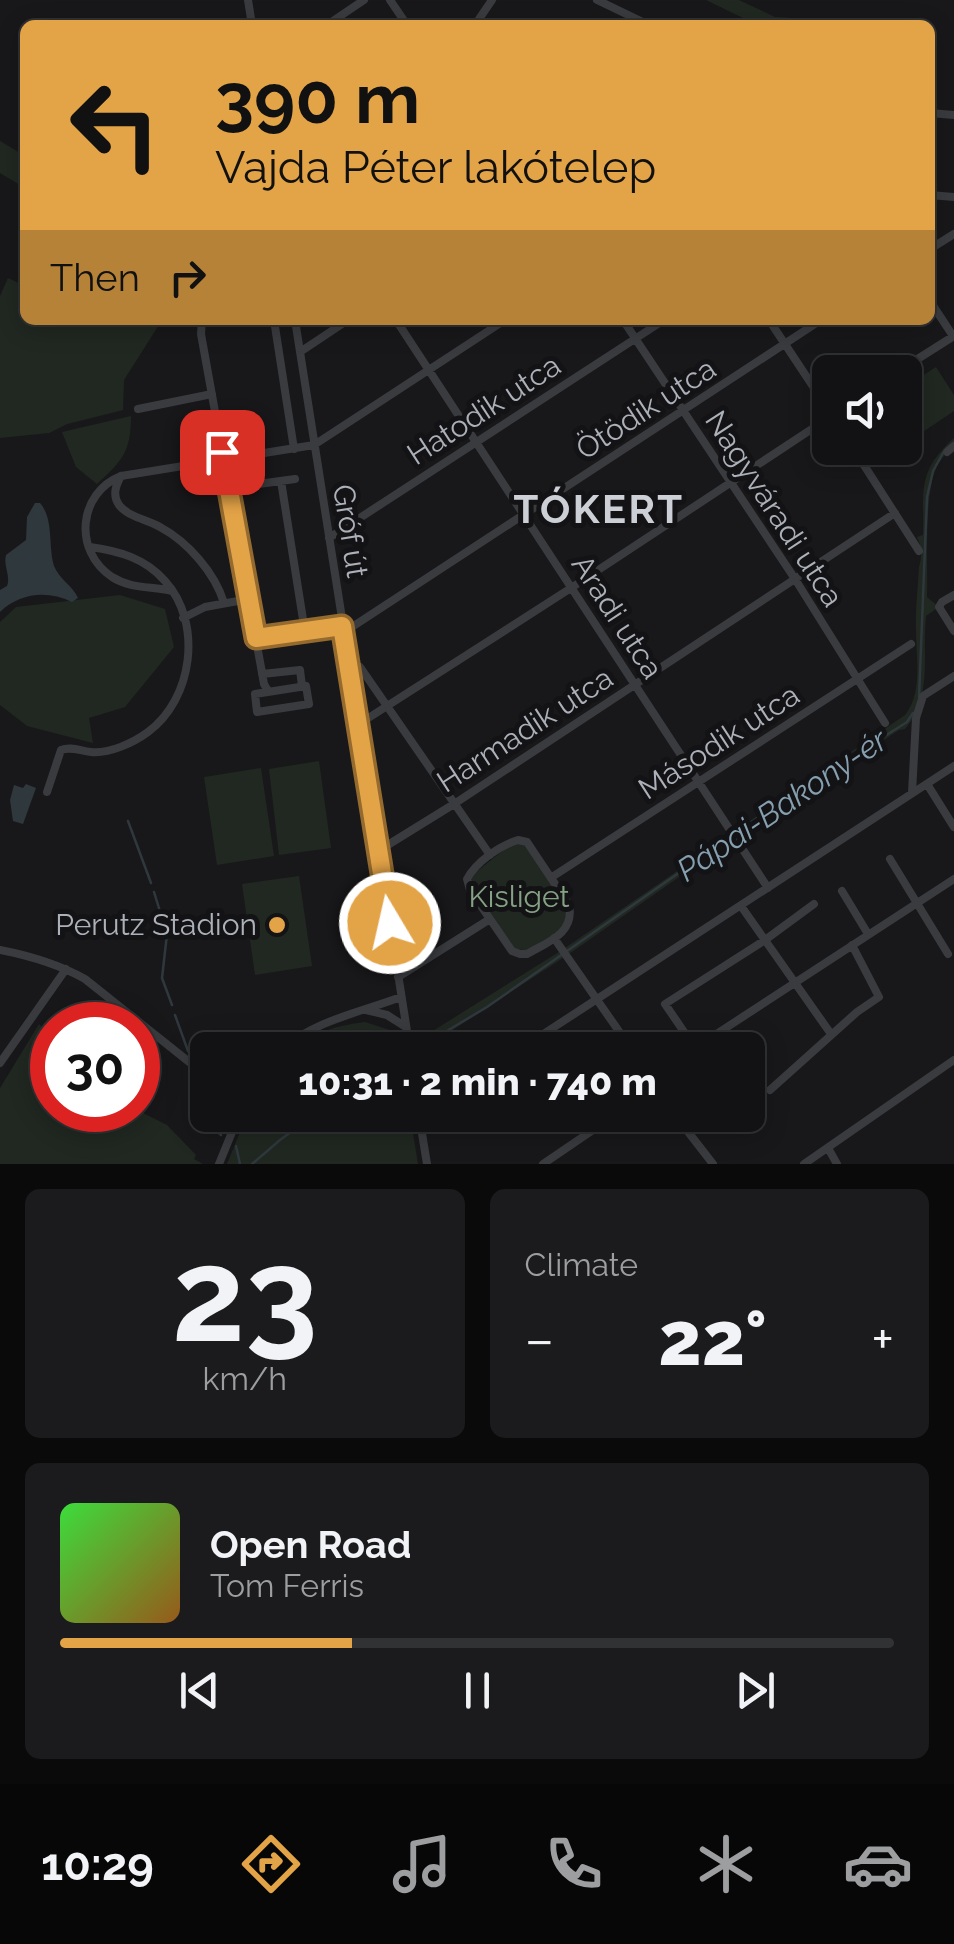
<!DOCTYPE html>
<meta charset="utf-8">
<style>
:root{--surface:#121214;--page:#1b1b1d;--text:#f1f3f6;--muted:#9c9ea0;--line:#313234;--accent:#e3a347}
body{margin:0;font-family:Raleway,sans-serif;background:var(--page);color:var(--text);height:100vh;display:flex;flex-direction:column;font-size:38px;white-space:nowrap}
*{box-sizing:border-box;margin:0}
p{font-size:32px;color:var(--muted)}
.icon{flex:none;width:55px;height:55px;fill:none;stroke:currentColor;stroke-width:2;stroke-linecap:round;stroke-linejoin:round}
.map{position:relative;height:1164px;overflow:hidden}
.panel{display:flex;flex-direction:column;gap:25px;padding:25px;background:#0a0a0b;flex:1}
.panel>*{flex:none}
.top-card{position:absolute;left:20px;top:20px;width:915px;height:305px;border-radius:15px;box-shadow:0 5px 25px #0003,0 0 0 2px var(--line);background:#e3a347;color:#111;overflow:hidden}
.fabs{position:absolute;left:812px;top:355px;display:grid;gap:20px}
.fabs a{display:grid;place-items:center;width:110px;height:110px;border-radius:15px;background:var(--surface);box-shadow:0 5px 25px #0003,0 0 0 2px var(--line);font-size:50px}
.speed{position:absolute;left:30px;top:1002px;display:flex;gap:20px;font-size:50px;font-weight:700;text-align:center}
.speed>*{display:grid;place-content:center;width:130px;height:130px;border-radius:50%;background:var(--surface);box-shadow:0 5px 25px #0003,0 0 0 2px var(--line);line-height:1}
.speed .limit{border:15px solid #d22;background:#fff;color:#111}
.pin{position:absolute;display:grid;place-items:center;width:85px;height:85px;color:#fff;margin:-42px;border-radius:20px;box-shadow:0 5px 15px #0006}
.me{position:absolute;width:110px;margin:-55px;rotate:351deg;stroke-linejoin:round;filter:drop-shadow(0 0 8px #0008)}
.turn{display:flex;align-items:center;gap:35px;height:210px;padding:0 30px;font-size:45px}
.turn .icon{width:130px;height:130px;stroke-width:2.5}
.turn b{display:block;font-size:70px;line-height:85px}
.then{display:flex;align-items:center;height:95px;padding:0 30px;background:#0003;gap:20px;font-size:38px}
.big{font-size:75px;font-weight:800;line-height:1.1}
.panel .card{flex:1;display:flex;flex-direction:column;justify-content:center;gap:15px;min-width:0;padding:0 35px;border-radius:15px;background:var(--page)}
.panel .dial{align-items:center;gap:0}
.dial b{font-size:130px;line-height:1}
.song{display:flex;align-items:center;gap:30px}
.cover{width:120px;height:120px;border-radius:15px;background:linear-gradient(135deg,hsl(120 70% 55%),hsl(30 70% 35%))}
.played{height:10px;border-radius:5px;background:linear-gradient(90deg,var(--accent) 35%,var(--line) 35%)}
.keys{display:flex;justify-content:space-around;direction:ltr}
.heat{display:flex;justify-content:space-between;align-items:center;font-size:55px;direction:ltr}
.panel .tiles{flex:1;display:grid;gap:25px;grid-template-columns:1fr 1fr}
.card:last-child{grid-column:span 2}
.trip{position:absolute;left:190px;top:1032px;width:575px;height:100px;border-radius:15px;background:var(--surface);box-shadow:0 5px 25px #0003,0 0 0 2px var(--line);font-weight:800;line-height:100px;text-align:center}
.menu{display:flex;height:160px;justify-content:space-around;align-items:center;background:#070708;color:var(--muted)}
.menu .icon{width:70px;height:70px}
.menu .selected{color:var(--accent)}
.menu b{font-size:45px;color:var(--text)}
.map>svg:first-child{display:block}
.green{fill:#202821}
.water{fill:#2f383d}
.lines{fill:none;stroke-linecap:round;stroke-linejoin:round}
.stream{stroke:#2f383d;stroke-width:2.5}
.minor{stroke:#393b3f;stroke-width:8}
.route-casing{stroke:#946a2e;stroke-width:25}
.route{stroke:#e3a347;stroke-width:18}
.poi-dot{fill:#e3a347;stroke:#131315;stroke-width:4}
.labels{text-anchor:middle;stroke-width:10;stroke-linejoin:round;paint-order:stroke}
.street-label{font-size:30px;fill:#acb0b9;stroke:#131315}
.park-label{font-size:30px;fill:#85a284;stroke:#131315}
.poi-label{font-size:30px;fill:#acb0b9;stroke:#131315;text-anchor:end}
.water-label{font-size:32px;font-style:italic;fill:#86a0b0;stroke:#131315}
.district-label{font-size:40px;font-weight:bold;letter-spacing:2.5px;fill:#cccfd5;stroke:#131315}
</style>
<div class="map">
<svg width="954" height="1164" viewBox="0 0 954 1164">
<rect width="100%" height="100%" fill="#18181a"/>
<path class="green" d="M 706,0 L 739,0 L 775,17 L 909,25 L 808,25 L 745,19 Z
M 0,141 L 25,156 L 25,188 L 0,173 Z
M 8,278 L 25,286 L 25,320 L 162,320 L 124,380 L 123,410 L 67,424 L 49,433 L 0,438 L 0,296 Z
M 936,367 L 954,395 L 954,411 L 905,444 L 905,387 Z
M 131,416 C 131,452 122,461 97,484 L 76,467 L 62,432 Z
M 954,438 L 954,446 C 946,453 939,461 935,471 C 924,501 928,562 927,597 L 939,607 L 926,616 C 922,654 933,698 905,729 L 899,730 L 735,838 L 566,956 L 422,1050 L 413,1050 L 412,1044 L 562,950 L 905,715 C 923,693 916,657 916,631 C 915,610 918,588 919,567 C 922,557 922,547 917,537 L 923,535 C 924,488 917,472 954,438 Z
M 120,595 L 165,609 L 174,647 L 125,707 L 89,718 L 93,743 L 27,726 L 0,705 L 0,622 L 16,607 Z
M 319,761 L 331,848 L 279,855 L 269,769 Z
M 261,768 L 274,856 L 217,865 L 204,777 Z
M 518,843 L 526,845 L 566,907 C 570,931 546,938 527,951 L 514,948 L 474,890 L 471,880 L 475,873 L 511,844 Z
M 299,876 L 312,966 L 255,975 L 242,884 Z
M 365,1022 L 396,1032 L 399,1050 L 292,1050 C 317,1031 335,1026 365,1022 Z
M 39,1024 L 52,1037 L 52,1110 L 137,1110 L 167,1125 L 196,1155 L 194,1159 L 203,1164 L 0,1164 L 0,1088 Z
M 247,1115 L 410,1115 L 418,1164 L 227,1164 Z"/>
<path class="water" d="M 35,503 L 40,503 C 54,519 48,546 54,566 C 59,579 73,586 78,598 L 72,602 C 47,590 20,593 0,612 L 0,590 L 7,586 C 11,576 3,566 6,555 L 26,540 L 27,517 Z
M 26,784 L 36,788 L 23,824 L 13,821 L 10,800 L 14,785 L 23,788 Z"/>
<g class="lines">
<path class="stream" d="M 919,697 L 927,497 L 933,471 L 943,453
M 128,821 L 151,883
M 154,892 L 167,934 L 162,978 L 172,1005
M 175,1015 L 188,1051
M 415,1050 L 487,1007 L 776,805 L 907,722 L 913,713
M 198,1078 L 208,1106
M 211,1115 L 217,1131 L 221,1135
M 236,1146 L 240,1164
M 252,1164 L 280,1140 L 314,1115"/>
<path class="minor" d="M 248,0 L 252,25
M 390,0 L 407,25
M 597,0 L 649,25
M 327,25 L 364,0
M 475,25 L 492,0
M 930,113 L 954,115
M 930,195 L 954,197
M 930,249 L 954,234
M 930,301 L 953,336
M 202,320 L 201,334 L 264,684 L 268,691
M 274,320 L 294,449
M 295,320 L 410,1050
M 396,320 L 768,888
M 623,320 L 795,579 L 885,723
M 769,320 L 830,412
M 300,352 L 348,320
M 897,372 L 954,336
M 138,409 L 212,394
M 853,448 L 919,551
M 947,452 L 954,446
M 121,476 C 116,485 112,495 119,505 C 128,517 148,520 160,527 C 188,542 215,573 224,603
M 281,481 L 305,632
M 229,488 L 295,479
M 329,538 L 664,320
M 172,591 C 151,586 131,589 112,577 C 73,551 78,493 121,476 L 314,445 L 505,320
M 954,595 L 942,602 L 939,607 L 954,631
M 183,618 L 205,607 L 249,599
M 256,638 L 342,626 L 352,627 L 821,320
M 360,667 L 490,855
M 262,674 L 300,670 L 302,686
M 306,686 L 309,704 L 257,712 L 255,694 Z
M 359,724 L 571,588 L 830,417
M 927,784 L 954,827
M 47,792 L 61,750 C 71,746 80,751 91,752 C 109,754 133,743 148,732 C 193,699 203,623 165,581 C 145,558 119,551 90,547
M 912,793 L 916,718 L 923,696 L 954,676
M 518,840 L 527,842 L 569,905 C 575,933 548,942 527,954 L 520,954 L 512,951 L 470,890 L 467,879 C 476,862 499,846 518,840 Z
M 378,851 L 454,804 L 895,513
M 890,859 L 948,954
M 552,877 L 911,644
M 842,891 L 868,934
M 741,906 L 831,1034
M 554,938 L 632,1050
M 0,950 C 31,956 58,964 85,979 L 208,1077
M 398,977 L 490,919
M 366,1010 L 387,1015 L 406,1027
M 695,1048 L 665,1004 L 765,940 L 814,904
M 280,1050 C 317,1020 358,1013 401,997
M 519,1050 L 954,766
M 692,1050 L 954,879
M 0,1063 L 66,969
M 770,1090 L 857,1012 L 879,997 L 852,945
M 419,1115 L 427,1164
M 675,1115 L 713,1164
M 828,1148 L 837,1164
M 219,1164 L 239,1115
M 543,1164 L 615,1115
M 804,1164 L 954,1060"/>
</g>
<g class="lines">
<defs>
<path id="route" d="M 222,452 L 256,638 L 342,626 L 390,923"/>
</defs>
<use href="#route" class="route-casing"/>
<use href="#route" class="route"/>
</g>
<circle class="poi-dot" cx="277" cy="925" r="10"/>
<g class="labels">
<g class="street-label">
<text transform="translate(646 409) rotate(-33)" y="10">Ötödik utca</text>
<text transform="translate(484 410) rotate(-33)" y="10">Hatodik utca</text>
<text transform="translate(774 509) rotate(57)" y="10">Nagyváradi utca</text>
<text transform="translate(350 531) rotate(81)" y="10">Gróf út</text>
<text transform="translate(617 617) rotate(57)" y="10">Aradi utca</text>
<text transform="translate(525 730) rotate(-33)" y="10">Harmadik utca</text>
<text transform="translate(719 742) rotate(-33)" y="10">Második utca</text>
</g>
<g class="park-label">
<text x="519" y="907">Kisliget</text>
</g>
<g class="poi-label">
<text x="257" y="935">Perutz Stadion</text>
</g>
<g class="water-label">
<text transform="translate(782 805) rotate(-34)" y="11">Pápai-Bakony-ér</text>
</g>
<g class="district-label">
<text x="599" y="523">TÓKERT</text>
</g>
</g>
</svg>
<div class="fabs">
<a><svg class="icon" aria-label="sound" viewBox="0 0 24 24"><path d="M4 9h4l5-4v14l-5-4H4zM17 9q2 3 0 6"/></svg></a>
</div>
<div class="speed"><div class="limit">30</div></div>
<div class="pin" style="left:222px;top:452px;background:#d93025"><svg class="icon" aria-label="arrive" viewBox="0 0 24 24"><path d="M6 21V4h12l-3 4 3 4H6"/></svg></div>
<svg class="me" style="left:390px;top:923px" viewBox="-20 -20 40 40"><circle r="17" fill="#e3a347" stroke="#fff" stroke-width="3"/><path d="M0-11L8 9 0 5-8 9z" fill="#fff"/></svg>
<div class="trip">10:31 · 2 min · 740 m</div>
<div class="top-card">
<div class="turn"><svg class="icon" aria-label="left" viewBox="0 0 24 24"><path d="M17 20v-9H6M10 6l-5 5 5 5"/></svg><div><b>390 m</b>Vajda Péter lakótelep</div></div>
<div class="then">Then<svg class="icon" aria-label="right" viewBox="0 0 24 24"><path d="M7 20v-9h11M14 6l5 5-5 5"/></svg></div>
</div>
</div>
<section class="panel">
<div class="tiles">
<div class="card dial"><b>23</b><p>km/h</p></div>
<div class="card"><p>Climate</p>
<div class="heat"><a>−</a><b class="big">22°</b><a>+</a></div>
</div>
<div class="card">
<div class="song"><i class="cover"></i><div><b>Open Road</b><p>Tom Ferris</p></div></div>
<div class="played"></div>
<div class="keys"><svg class="icon" aria-label="previous" viewBox="0 0 24 24"><path d="M18 5L8 12l10 7zM5 5v14"/></svg><svg class="icon" aria-label="pause" viewBox="0 0 24 24"><path d="M8 5v14M16 5v14"/></svg><svg class="icon" aria-label="next" viewBox="0 0 24 24"><path d="M6 5l10 7-10 7zM19 5v14"/></svg></div>
</div>
</div>
</section>
<nav class="menu">
<b>10:29</b>
<svg class="icon selected" aria-label="directions" viewBox="0 0 24 24"><path d="M12 3l9 9-9 9-9-9zM9 14v-3h6M13 9l2 2-2 2"/></svg>
<svg class="icon" aria-label="music" viewBox="0 0 24 24"><path d="M9 18V5l10-2v13"/><circle cx="6" cy="18" r="3"/><circle cx="16" cy="16" r="3"/></svg>
<svg class="icon" aria-label="phone" viewBox="0 0 24 24"><path d="M5 4h4l2 5-3 2q2 4 5 5l2-3 5 2v4C11 20 4 13 5 4z"/></svg>
<svg class="icon" aria-label="climate" viewBox="0 0 24 24"><path d="M12 3v18M4 7l16 10M4 17L20 7"/></svg>
<svg class="icon" aria-label="car" viewBox="0 0 24 24"><path d="M5 17H2v-5l4-1 3-4h7l3 4 3 1v5h-3M9 17h6M6 11h13"/><circle cx="7" cy="17" r="2"/><circle cx="17" cy="17" r="2"/></svg>
</nav>
